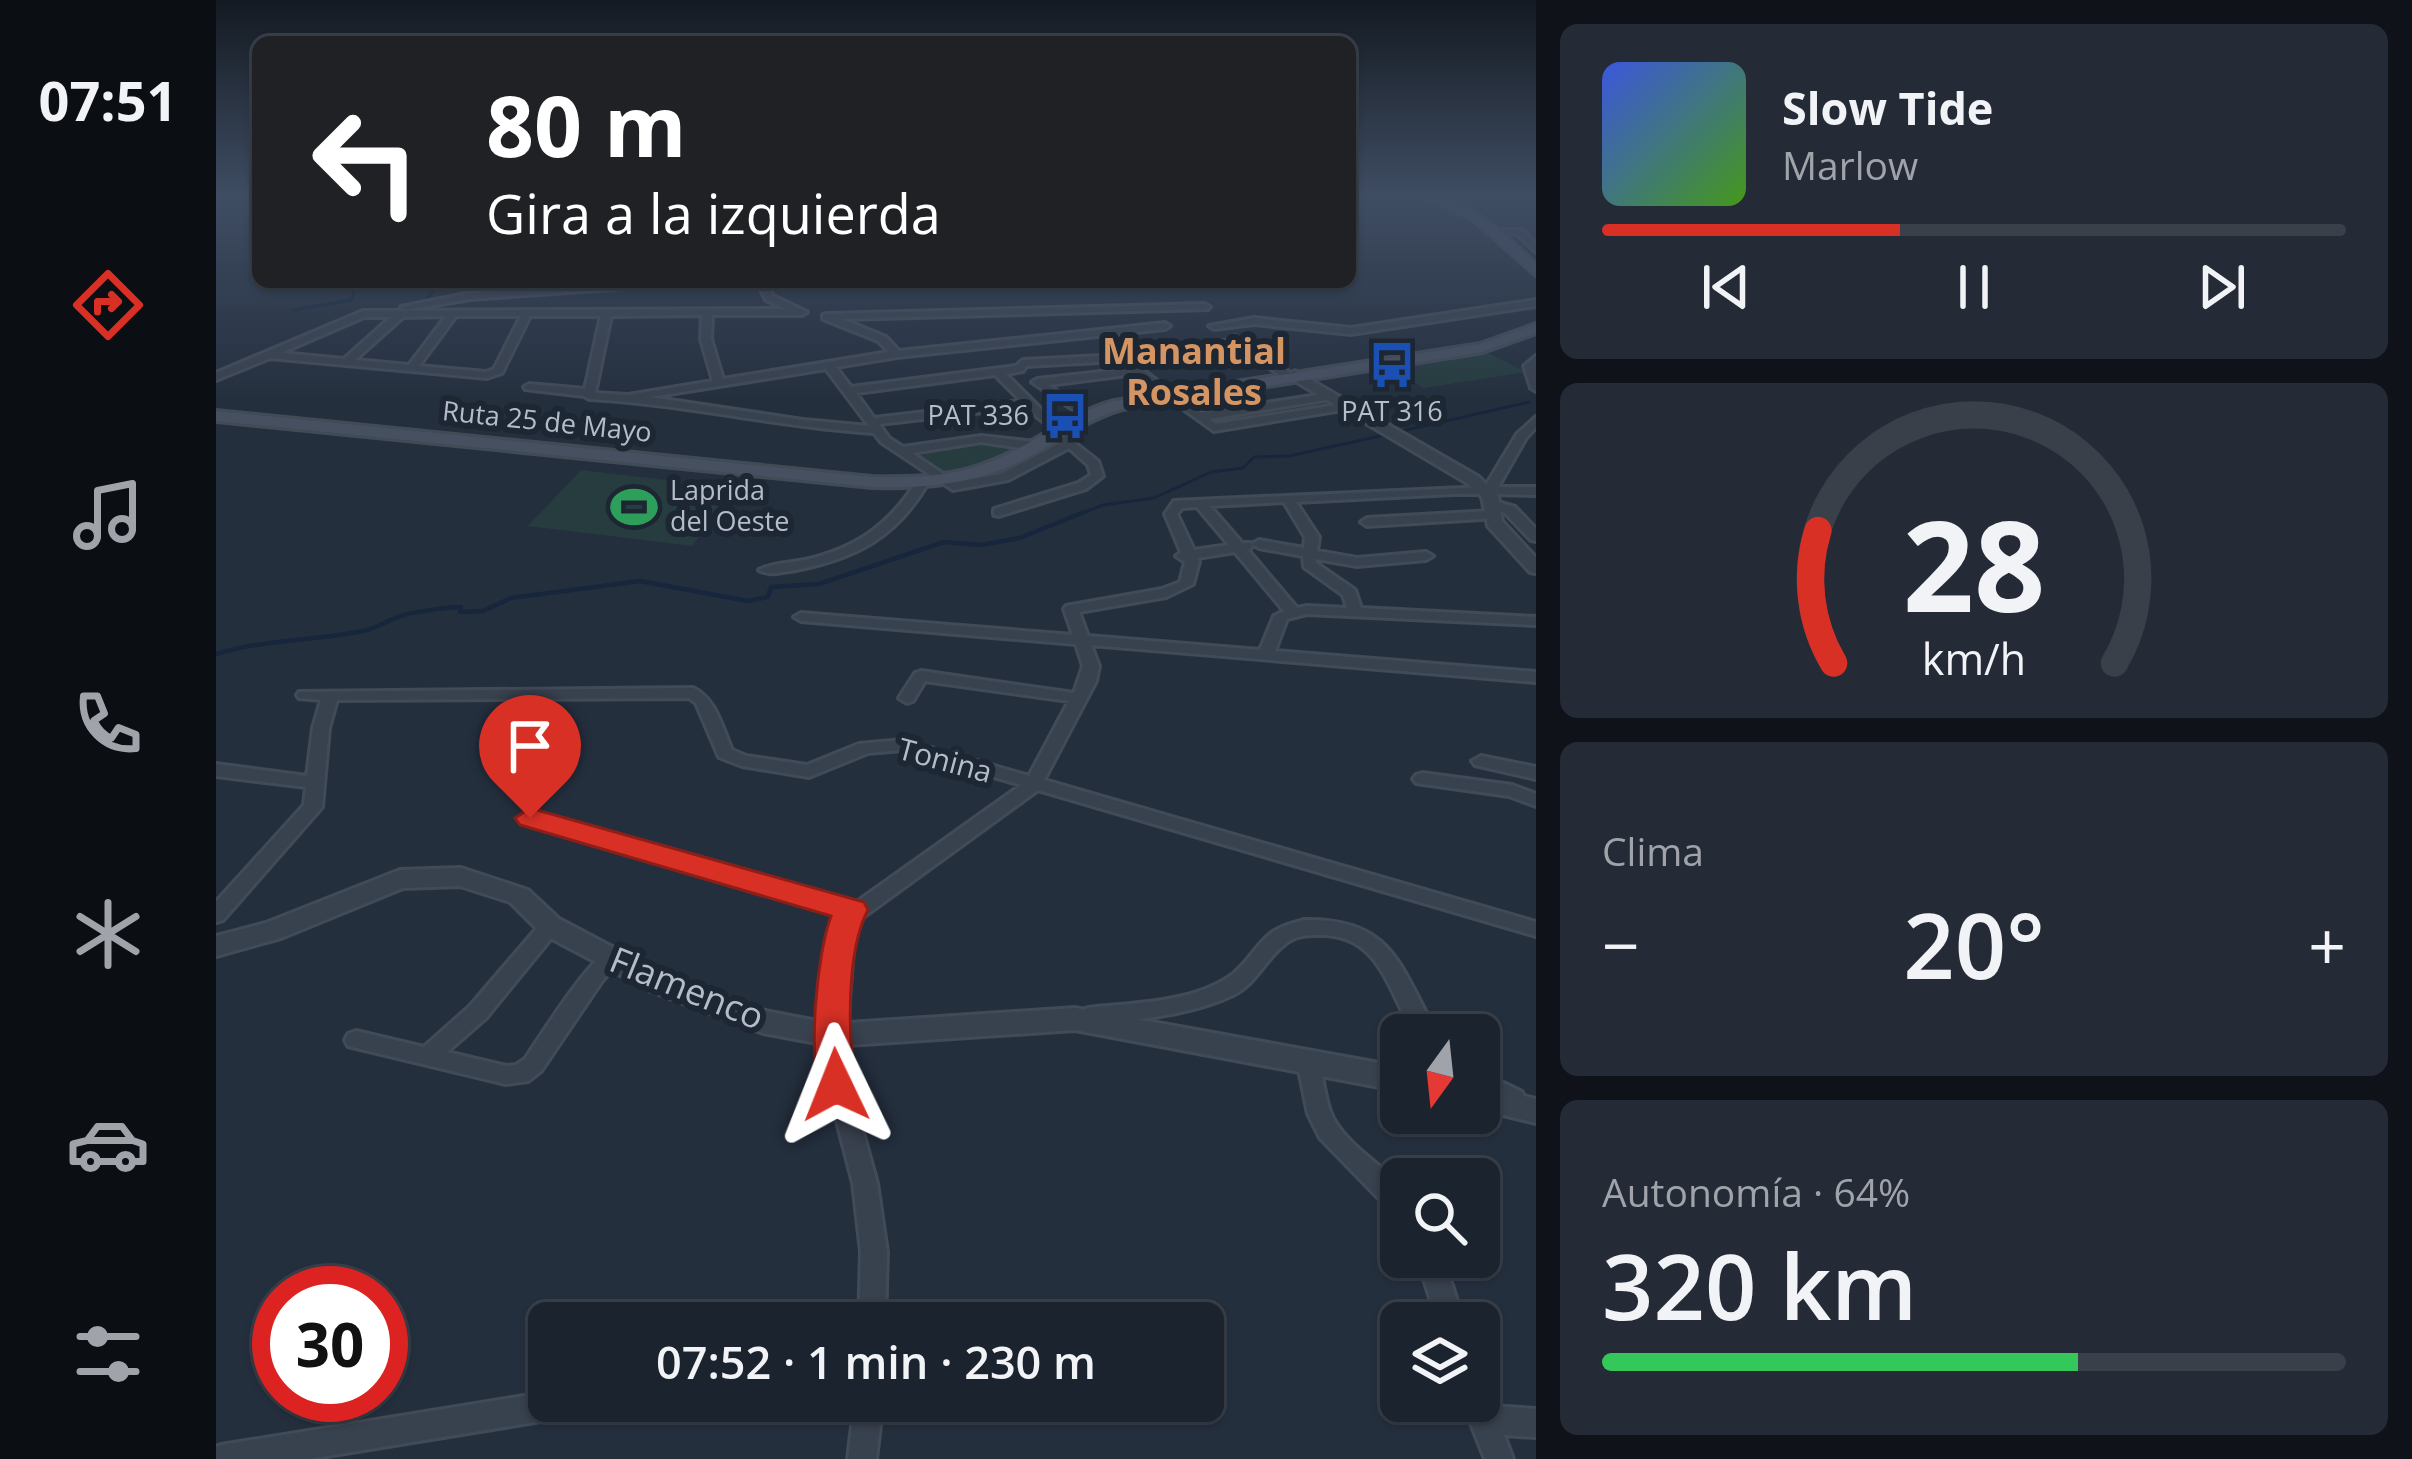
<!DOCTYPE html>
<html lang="es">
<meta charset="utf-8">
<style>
:root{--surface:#1b232e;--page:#242b36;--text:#f1f3f6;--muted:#a0a4aa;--line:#39404a;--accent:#d93025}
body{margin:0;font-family:"Open Sans",sans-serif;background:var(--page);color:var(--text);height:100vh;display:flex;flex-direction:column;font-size:45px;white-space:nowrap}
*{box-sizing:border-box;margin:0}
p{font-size:39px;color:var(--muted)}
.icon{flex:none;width:66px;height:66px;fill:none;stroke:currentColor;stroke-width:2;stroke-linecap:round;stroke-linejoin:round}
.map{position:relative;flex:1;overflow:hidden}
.sheet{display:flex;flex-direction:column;gap:24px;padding:24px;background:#0f1319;width:876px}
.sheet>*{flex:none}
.banner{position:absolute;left:36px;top:36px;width:1104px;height:252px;border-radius:18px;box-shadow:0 3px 9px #0004,0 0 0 3px var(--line);background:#202124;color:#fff;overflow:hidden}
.needle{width:78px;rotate:195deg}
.controls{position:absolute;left:1164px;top:1014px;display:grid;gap:24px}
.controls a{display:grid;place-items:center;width:120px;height:120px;border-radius:18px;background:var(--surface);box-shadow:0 3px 9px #0004,0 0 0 3px var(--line);font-size:60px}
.speed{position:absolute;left:36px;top:1266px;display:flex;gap:24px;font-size:60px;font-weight:700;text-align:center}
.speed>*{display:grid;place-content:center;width:156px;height:156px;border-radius:50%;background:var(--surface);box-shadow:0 3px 9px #0004,0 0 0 3px var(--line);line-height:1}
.speed .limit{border:18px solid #d22;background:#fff;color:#111}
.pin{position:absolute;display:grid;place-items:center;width:102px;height:102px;color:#fff;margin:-123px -51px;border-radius:50% 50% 50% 0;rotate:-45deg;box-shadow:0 0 12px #0007}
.pin .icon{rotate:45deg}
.me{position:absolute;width:132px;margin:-66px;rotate:358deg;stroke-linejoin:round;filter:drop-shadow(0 0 9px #0008)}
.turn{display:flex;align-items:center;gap:42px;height:252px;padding:0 36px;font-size:54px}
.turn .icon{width:156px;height:156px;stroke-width:2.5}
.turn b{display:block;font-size:84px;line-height:102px}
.big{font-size:90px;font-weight:600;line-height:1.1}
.sheet .card{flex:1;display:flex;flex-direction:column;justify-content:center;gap:18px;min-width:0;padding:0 42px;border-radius:18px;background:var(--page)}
.sheet .dial{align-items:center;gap:0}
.dial svg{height:312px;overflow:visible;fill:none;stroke:var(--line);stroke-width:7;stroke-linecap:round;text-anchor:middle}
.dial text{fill:var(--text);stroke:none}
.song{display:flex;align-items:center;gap:36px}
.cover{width:144px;height:144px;border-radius:18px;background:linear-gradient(135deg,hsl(230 70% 55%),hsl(100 70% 35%))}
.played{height:12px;border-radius:6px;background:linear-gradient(90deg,var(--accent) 40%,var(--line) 40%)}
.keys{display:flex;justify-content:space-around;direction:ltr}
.heat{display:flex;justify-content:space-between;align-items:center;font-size:66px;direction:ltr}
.charge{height:18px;border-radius:9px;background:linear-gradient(90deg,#34c759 64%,var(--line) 0)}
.trip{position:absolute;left:312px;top:1302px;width:696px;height:120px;border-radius:18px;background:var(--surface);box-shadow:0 3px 9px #0004,0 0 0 3px var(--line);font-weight:600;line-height:120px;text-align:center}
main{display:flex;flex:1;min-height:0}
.menu{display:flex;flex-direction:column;width:216px;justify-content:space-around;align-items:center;background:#0b0e12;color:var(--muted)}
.menu .icon{width:84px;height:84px}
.menu .current{color:var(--accent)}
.menu b{font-size:54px;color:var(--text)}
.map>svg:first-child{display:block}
.green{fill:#263c3f}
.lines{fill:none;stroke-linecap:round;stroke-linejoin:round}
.stream-far1{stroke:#17263c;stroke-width:3}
.stream{stroke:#17263c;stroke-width:4.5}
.minor-casing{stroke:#414a57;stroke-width:6}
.tertiary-casing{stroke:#414a57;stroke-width:6}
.secondary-casing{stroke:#414a57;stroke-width:6}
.minor{fill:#38414e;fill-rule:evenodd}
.tertiary{fill:#38414e;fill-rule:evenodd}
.secondary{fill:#465061;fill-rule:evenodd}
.route{fill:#d93025;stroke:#8d1f18;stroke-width:3}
.labels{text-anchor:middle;stroke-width:12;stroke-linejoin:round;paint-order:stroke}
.far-poi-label{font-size:27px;fill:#b4bcc9;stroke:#1d2633}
.far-street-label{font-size:27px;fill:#b4bcc9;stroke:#1d2633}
.street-label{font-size:30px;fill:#b4bcc9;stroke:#1d2633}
.far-district-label{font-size:36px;font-weight:bold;fill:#d59563;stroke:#1d2633}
.near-street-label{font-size:36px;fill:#b4bcc9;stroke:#1d2633}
</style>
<main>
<nav class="menu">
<b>07:51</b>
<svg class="icon current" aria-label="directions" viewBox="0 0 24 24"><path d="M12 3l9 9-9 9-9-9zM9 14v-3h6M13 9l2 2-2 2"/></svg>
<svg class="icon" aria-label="music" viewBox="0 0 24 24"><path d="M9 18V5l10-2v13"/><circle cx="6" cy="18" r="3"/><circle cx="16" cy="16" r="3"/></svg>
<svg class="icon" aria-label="phone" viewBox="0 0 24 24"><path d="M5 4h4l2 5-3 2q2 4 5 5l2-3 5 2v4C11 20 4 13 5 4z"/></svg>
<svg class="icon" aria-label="climate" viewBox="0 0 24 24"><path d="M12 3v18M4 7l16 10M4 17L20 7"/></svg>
<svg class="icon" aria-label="car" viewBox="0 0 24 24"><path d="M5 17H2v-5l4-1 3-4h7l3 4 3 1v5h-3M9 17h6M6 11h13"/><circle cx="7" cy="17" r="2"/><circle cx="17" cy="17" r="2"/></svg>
<svg class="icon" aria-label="filters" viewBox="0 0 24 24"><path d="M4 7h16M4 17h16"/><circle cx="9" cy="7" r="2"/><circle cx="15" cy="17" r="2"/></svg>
</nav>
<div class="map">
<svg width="1320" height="1459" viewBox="0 0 1320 1459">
<rect width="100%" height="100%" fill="#242f3e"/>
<path class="green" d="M 1270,352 L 1310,372 L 1208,388 L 1171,367 Z
M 769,441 L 809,446 L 780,463 L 729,477 L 688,453 Z
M 365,470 L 519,488 L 476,546 L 312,526 Z"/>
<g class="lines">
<path class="stream-far1" d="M 165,282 L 220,287 L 211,299
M 289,282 L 293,290 L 311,282
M 78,310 L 135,300 L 141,282
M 1186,431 L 1313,402
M 861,515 L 887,505 L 938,498 L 995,472 L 1027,468 L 1038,457 L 1073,456 L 1169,435"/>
<path class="stream" d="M 0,654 C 51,639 97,641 147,631 C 160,629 170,621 182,617 C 194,612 233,607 245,607 L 244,612 L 267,611 L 295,598 L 424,581 L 532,601 L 552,597 L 555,587 L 603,584 L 728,542 L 765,545 L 804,538 L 868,512"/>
<defs>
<path id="minor" d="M 1278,230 L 1306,230 L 1320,244 L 1320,252 L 1301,234 L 1275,234 Z
M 416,282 L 459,282 L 455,285 L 254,299 L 190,310 L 185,307 L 254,293 Z
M 541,282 L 549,282 L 557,296 L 591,312 L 586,315 L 496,315 L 495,339 L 507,379 L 673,352 L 662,341 L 607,319 L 607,315 L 610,314 L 989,304 L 994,307 L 992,309 L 626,319 L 670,337 L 683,351 L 949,323 L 954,326 L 949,329 L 681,357 L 620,367 L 635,387 L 800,366 L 807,360 L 904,355 L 1015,340 L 1019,336 L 1076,374 L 1076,378 L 1068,378 L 1021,345 L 913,360 L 985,413 L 1115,393 L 1120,396 L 1115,399 L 993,419 L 1000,424 L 1132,403 L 1138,406 L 1132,409 L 998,431 L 919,374 L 832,385 L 874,413 L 874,417 L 870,418 L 816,382 L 821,379 L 912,369 L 902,361 L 810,366 L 807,371 L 790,374 L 831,415 L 852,426 L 852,430 C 836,431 822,418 810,407 L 663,424 L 673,438 L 687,447 L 765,436 L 819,442 L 825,446 L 819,450 L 765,442 L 696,453 L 739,482 L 785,474 L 846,442 L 840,436 L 846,433 L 882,461 L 887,476 L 870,489 L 783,516 L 778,515 L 778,509 L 862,483 L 875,475 L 872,465 L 853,448 L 792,480 L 737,490 L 665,442 L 658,433 C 562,427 469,404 373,399 L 368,396 L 309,389 L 308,387 L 313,384 L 369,389 L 385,316 L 314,316 L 286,373 L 271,378 L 54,358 L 0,380 L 0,373 L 147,311 L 569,309 L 550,300 ZM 486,315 L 485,339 L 497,381 L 412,395 L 379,393 L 395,316 ZM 230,316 L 193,365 L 139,360 L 187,317 ZM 240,316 L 305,316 L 278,369 L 270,372 L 203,366 ZM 148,317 L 175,317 L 128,359 L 65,353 ZM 610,369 L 653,426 L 587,420 L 434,397 ZM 779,375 L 805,401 L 658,418 L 640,393 Z
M 1320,300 L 1320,306 L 1135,334 L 1038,324 L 998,329 L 993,326 L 1038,318 L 1135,328 Z
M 1320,356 L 1320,391 L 1315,388 L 1308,366 Z
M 1320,417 L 1320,427 L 1310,438 L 1282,487 L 1320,487 L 1320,495 L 1277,494 L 1272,497 L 1266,494 L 1238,494 L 1080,502 L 1103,537 L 1101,551 L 1141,558 L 1210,552 L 1217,556 L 1210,560 L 1141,566 L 1100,559 L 1100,563 L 1139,590 L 1145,608 L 1320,617 L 1320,625 L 1091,614 L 1071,619 L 1059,651 L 1320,672 L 1320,682 L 875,645 L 883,666 L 880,681 L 828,780 L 1320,922 L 1320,936 L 822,790 L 639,923 L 628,1064 L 661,1183 L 671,1252 L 669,1323 L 643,1323 L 645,1252 L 637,1183 L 606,1064 L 619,920 L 624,914 L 308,822 L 305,818 L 308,814 L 314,812 L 638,904 L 805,785 L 686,750 L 652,753 L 593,777 L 526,766 L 503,757 L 480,703 L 473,698 L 121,700 L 113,728 L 106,807 L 7,920 L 0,922 L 0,902 L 88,805 L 90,787 L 0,776 L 0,764 L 91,776 L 97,728 L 105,700 L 83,698 L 81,695 L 83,692 L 477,688 C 500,699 506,727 516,750 L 530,756 L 591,765 L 643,744 L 687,740 L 813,776 L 853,701 L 709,681 L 697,701 L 691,703 L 683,698 L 699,673 L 705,671 L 858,693 L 867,666 L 860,644 L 585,621 L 578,617 L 585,613 L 857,635 L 848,609 L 850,606 L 946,589 L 964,582 L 969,562 L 960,556 L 965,552 L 949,514 L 958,501 L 1269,487 L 1301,434 ZM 1068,502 L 1089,537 L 1088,548 L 1043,540 L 1036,544 L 1043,548 L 1087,556 L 1088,567 L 1127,595 L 1131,608 L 1091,606 L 1081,608 L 1032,550 L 1037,546 L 1035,543 L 1026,543 L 994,506 ZM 981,507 L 1013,545 L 978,550 L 961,514 L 966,508 ZM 1019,552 L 1068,611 L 1058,616 L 1044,650 L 872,636 L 863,612 L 950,597 L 977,584 L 983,562 L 981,558 Z
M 706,479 L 712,483 C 680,537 641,558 580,570 C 567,572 554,576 543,570 C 556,563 573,563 589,560 C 641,548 673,525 702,480 Z
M 1275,500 L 1299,507 L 1320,529 L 1320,541 L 1315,540 L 1289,513 L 1271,507 L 1269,504 Z
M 1276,511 L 1282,515 L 1281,518 L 1151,526 L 1145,522 L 1151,518 Z
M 1265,756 L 1320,767 L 1320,779 L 1259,765 L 1256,761 Z
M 1206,773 L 1296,785 L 1320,794 L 1320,806 L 1293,796 L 1200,783 L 1197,779 L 1200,775 Z
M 334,919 L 341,921 L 344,926 L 341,931 L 270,1018 L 231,1052 L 290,1066 L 300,1065 L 309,1059 C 322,1040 376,954 394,951 C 397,950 400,952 403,953 L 406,958 L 386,981 L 325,1071 L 312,1081 L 290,1084 L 132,1046 L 129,1040 L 132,1034 L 140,1031 L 208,1047 L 254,1006 L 327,921 Z
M 1088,920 C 1178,918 1184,968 1222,1035 L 1199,1035 C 1173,994 1165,934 1104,935 C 1091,935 1080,935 1069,944 C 1049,959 1041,983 1017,995 C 973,1016 920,1019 872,1026 L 864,1023 L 861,1017 L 864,1011 L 872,1008 C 917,1003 974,1003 1013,977 C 1030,966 1038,947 1053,935 C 1063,926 1076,924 1088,920 Z
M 1092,1051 L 1100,1054 C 1108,1074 1107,1098 1117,1118 C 1132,1146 1164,1163 1185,1186 L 1185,1215 L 1176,1212 L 1104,1138 L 1092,1114 L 1081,1060 L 1084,1054 Z
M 1263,1071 L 1306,1092 L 1309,1099 L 1306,1106 L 1298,1109 L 1263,1091 Z
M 1201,1257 L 1227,1257 L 1248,1323 L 1222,1323 Z
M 1263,1388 L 1270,1391 L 1276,1406 L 1320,1409 L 1320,1437 L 1288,1435 L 1297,1459 L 1269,1459 L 1246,1401 L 1263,1401 Z
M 333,1392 L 333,1401 L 376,1401 L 372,1411 L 362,1415 L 93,1459 L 0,1459 L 0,1447 L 5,1445 Z
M 639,1401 L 667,1401 L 660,1459 L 632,1459 Z"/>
<path id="tertiary" d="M 1079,371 L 1263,477 L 1282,496 L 1286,521 L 1320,558 L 1320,573 L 1314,572 L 1272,526 L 1266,497 L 1251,483 L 1074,378 L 1072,375 Z
M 245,868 L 312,890 L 343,919 L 453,977 L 549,1011 L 617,1024 L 859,1008 L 1185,1067 L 1185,1091 L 859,1030 L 617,1046 L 547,1033 L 435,991 L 325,933 L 294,902 L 244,886 L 187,888 L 65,938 L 0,956 L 0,936 L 50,923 L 184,870 Z
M 1263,1085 L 1320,1099 L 1320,1123 L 1263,1109 Z"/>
<path id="secondary" d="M 1205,197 C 1254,197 1286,234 1320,264 L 1320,275 L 1254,217 Z
M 1320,324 L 1320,333 L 1267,352 L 906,409 C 872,419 844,440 813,457 C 764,483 711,489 656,487 L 0,421 L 0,411 L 656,477 C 698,478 740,477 778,460 C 820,443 854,413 898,401 L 1264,344 Z"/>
</defs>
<use href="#minor" class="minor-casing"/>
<use href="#tertiary" class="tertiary-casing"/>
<use href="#secondary" class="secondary-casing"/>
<use href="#minor" class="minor"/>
<use href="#tertiary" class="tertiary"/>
<use href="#secondary" class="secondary"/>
</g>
<linearGradient id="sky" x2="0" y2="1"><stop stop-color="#141a22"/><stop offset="0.49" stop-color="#3f4d63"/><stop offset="1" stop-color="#3f4d63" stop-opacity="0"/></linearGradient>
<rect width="1320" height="401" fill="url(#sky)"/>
<path class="route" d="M 314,808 L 648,902 L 652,910 C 634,944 633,1002 635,1041 C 636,1060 642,1079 633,1096 L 620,1101 L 607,1096 C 590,1061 601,953 615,916 L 304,825 L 299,818 Z"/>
<defs>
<symbol id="bus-bare" viewBox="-9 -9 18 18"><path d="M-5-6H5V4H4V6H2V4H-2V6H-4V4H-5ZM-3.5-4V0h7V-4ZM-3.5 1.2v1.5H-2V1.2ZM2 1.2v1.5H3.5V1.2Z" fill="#1a4fb4" stroke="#1d2633" stroke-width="2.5" paint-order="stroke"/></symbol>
<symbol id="stadium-bare" viewBox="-9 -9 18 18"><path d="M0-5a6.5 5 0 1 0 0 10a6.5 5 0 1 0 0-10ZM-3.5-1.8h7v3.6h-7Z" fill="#2e9e5b" stroke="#1d2633" stroke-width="2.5" paint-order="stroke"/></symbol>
</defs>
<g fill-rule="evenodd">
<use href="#bus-bare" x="1143" y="332" width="66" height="66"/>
<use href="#bus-bare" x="816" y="383" width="66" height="66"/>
<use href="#stadium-bare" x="385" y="474" width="66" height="66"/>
</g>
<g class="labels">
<g class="far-poi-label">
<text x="1176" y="421">PAT 316</text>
<text x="813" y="425" text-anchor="end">PAT 336</text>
<text x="454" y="500" text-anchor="start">Laprida<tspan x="454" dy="31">del Oeste</tspan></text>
</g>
<g class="far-street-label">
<text transform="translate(331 422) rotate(6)" y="9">Ruta 25 de Mayo</text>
</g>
<g class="street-label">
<text transform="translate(729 761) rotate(15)" y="10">Tonina</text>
</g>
<g class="far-district-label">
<text x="978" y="364">Manantial<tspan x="978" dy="41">Rosales</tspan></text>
</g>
<g class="near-street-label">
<text transform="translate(471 988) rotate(22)" y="13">Flamenco</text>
</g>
</g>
</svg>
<div class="controls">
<a><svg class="needle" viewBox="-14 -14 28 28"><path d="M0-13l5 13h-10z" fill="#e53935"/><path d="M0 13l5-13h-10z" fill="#a0a4aa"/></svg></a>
<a><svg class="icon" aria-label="search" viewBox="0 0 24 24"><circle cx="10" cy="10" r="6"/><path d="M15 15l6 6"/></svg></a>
<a><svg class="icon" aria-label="layers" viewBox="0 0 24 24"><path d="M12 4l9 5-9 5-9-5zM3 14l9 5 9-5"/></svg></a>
</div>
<div class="speed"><div class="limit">30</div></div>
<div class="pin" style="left:314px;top:818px;background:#d93025"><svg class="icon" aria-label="arrive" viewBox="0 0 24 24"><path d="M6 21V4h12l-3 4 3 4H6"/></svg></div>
<svg class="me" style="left:620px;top:1085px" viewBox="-20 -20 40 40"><path d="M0-17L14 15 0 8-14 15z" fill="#d93025" stroke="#fff" stroke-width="4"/></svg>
<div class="trip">07:52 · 1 min · 230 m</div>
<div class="banner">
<div class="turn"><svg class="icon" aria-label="left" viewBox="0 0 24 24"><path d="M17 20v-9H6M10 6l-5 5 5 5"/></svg><div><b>80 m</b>Gira a la izquierda</div></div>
</div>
</div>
<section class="sheet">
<div class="card">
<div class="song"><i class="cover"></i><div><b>Slow Tide</b><p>Marlow</p></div></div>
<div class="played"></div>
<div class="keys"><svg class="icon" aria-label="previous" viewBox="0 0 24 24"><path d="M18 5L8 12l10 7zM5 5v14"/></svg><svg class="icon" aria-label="pause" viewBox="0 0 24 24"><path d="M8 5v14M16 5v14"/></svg><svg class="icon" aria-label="next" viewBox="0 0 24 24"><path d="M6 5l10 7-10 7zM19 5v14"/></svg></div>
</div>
<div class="card dial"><svg viewBox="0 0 100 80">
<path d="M14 69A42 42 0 1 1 86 69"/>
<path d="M14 69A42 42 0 0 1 10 35" stroke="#d93025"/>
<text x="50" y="56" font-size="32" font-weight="700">28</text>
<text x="50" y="72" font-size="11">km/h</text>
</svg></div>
<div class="card"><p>Clima</p>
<div class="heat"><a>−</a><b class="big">20°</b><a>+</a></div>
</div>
<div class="card"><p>Autonomía · 64%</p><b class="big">320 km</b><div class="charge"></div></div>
</section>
</main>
